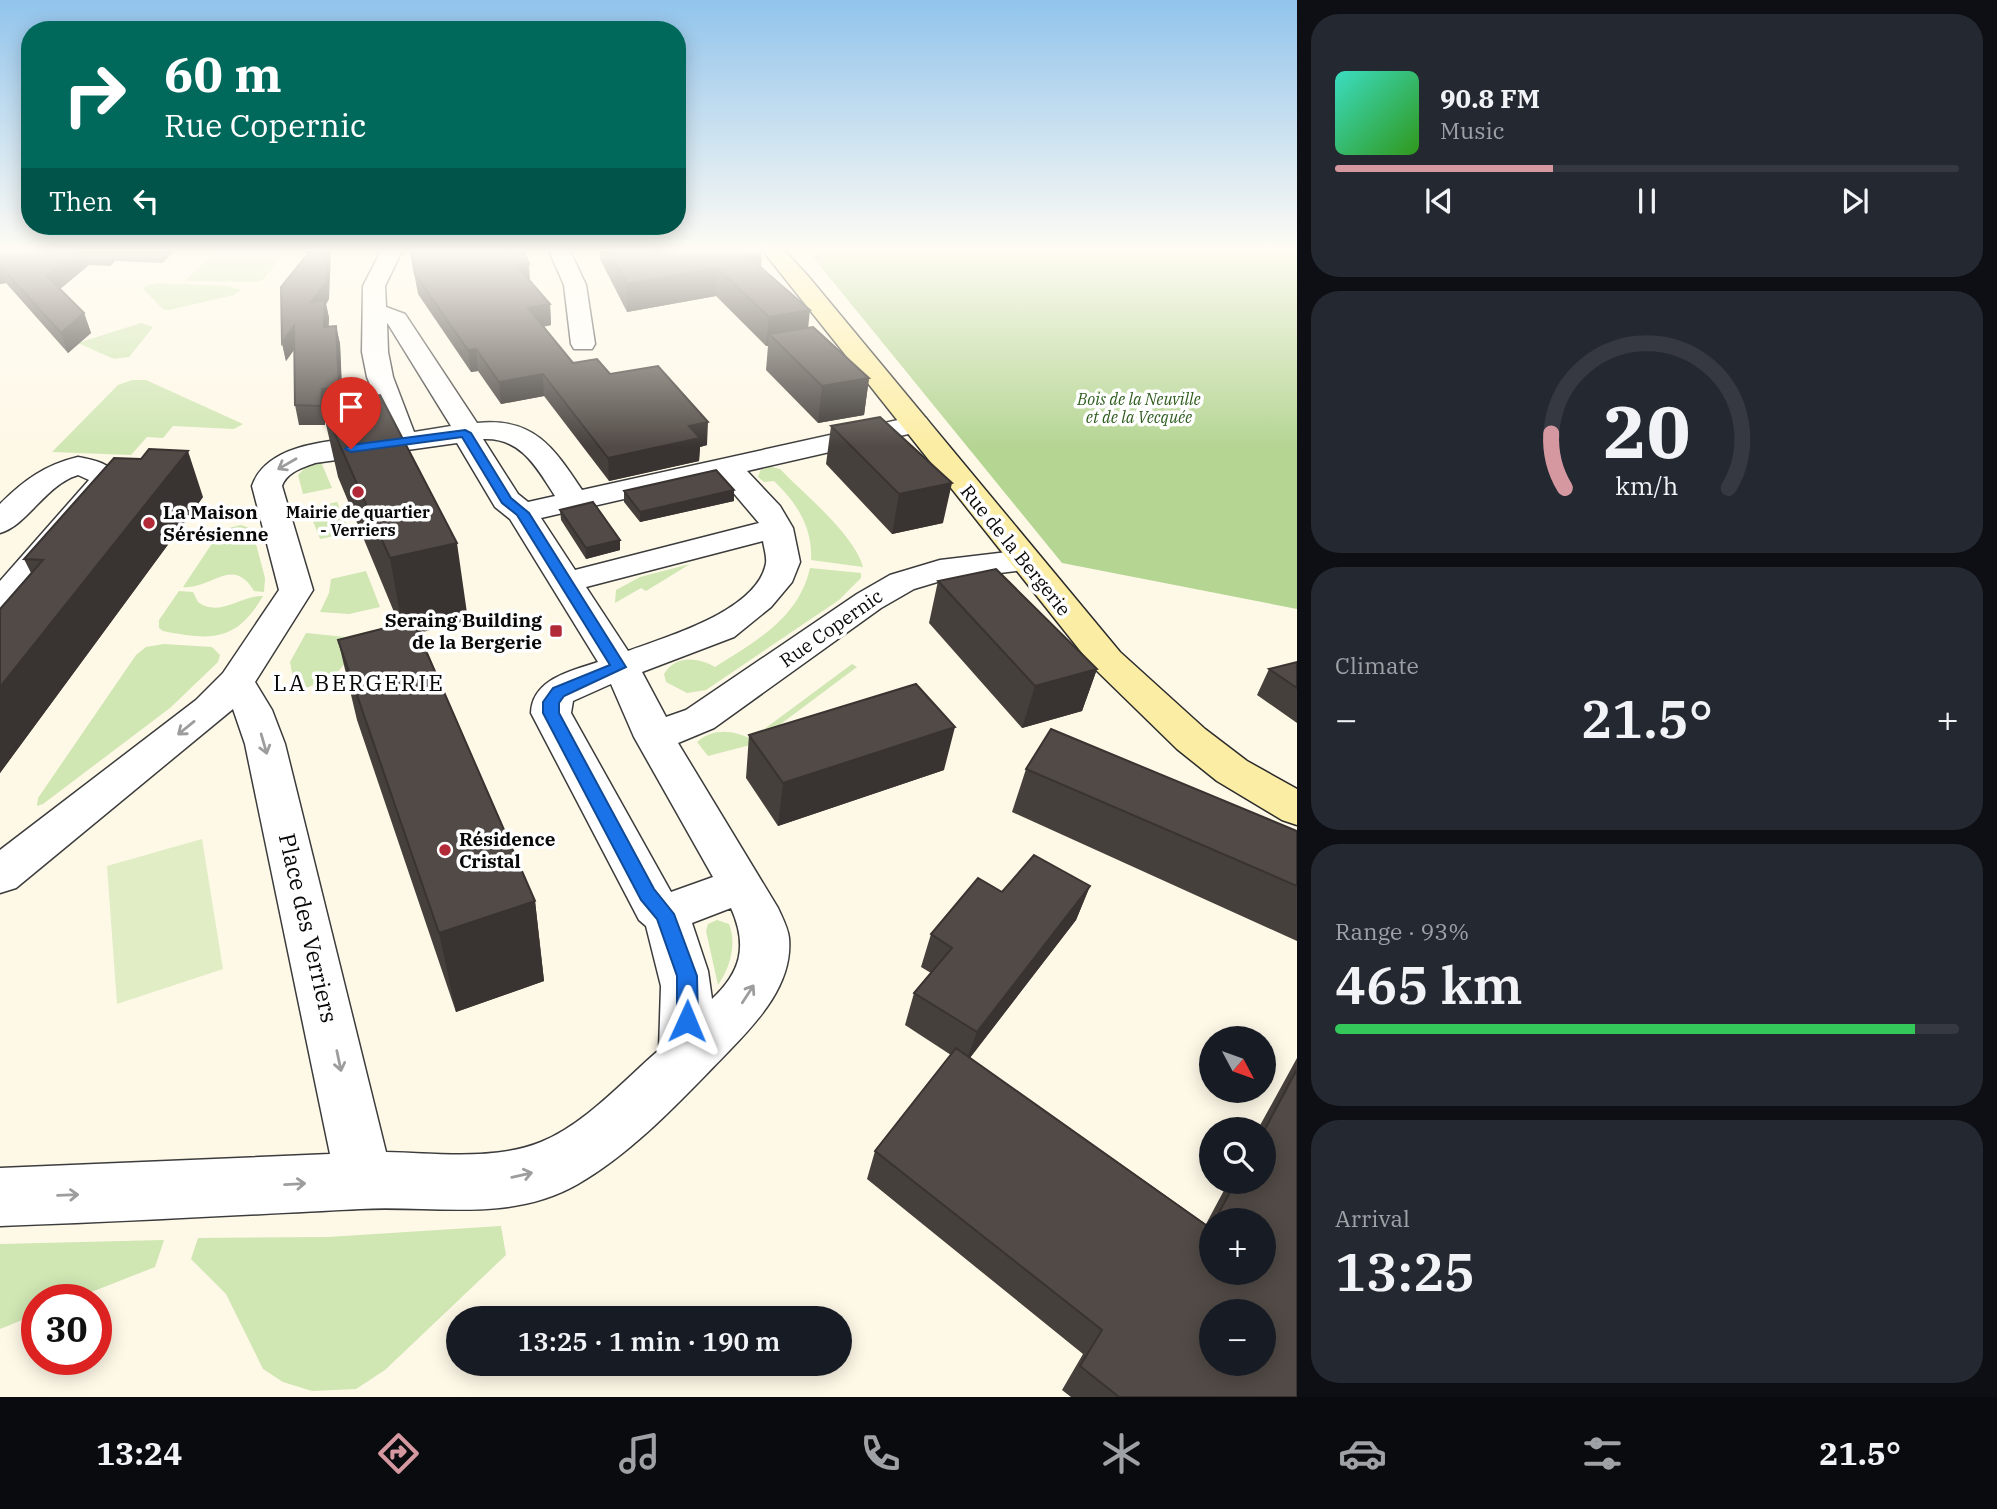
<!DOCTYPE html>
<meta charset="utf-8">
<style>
:root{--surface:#171b24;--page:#242831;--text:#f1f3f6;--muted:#9ea1a6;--line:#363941;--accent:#d598a0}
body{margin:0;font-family:"IBM Plex Serif",serif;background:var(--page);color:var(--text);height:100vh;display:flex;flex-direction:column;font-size:26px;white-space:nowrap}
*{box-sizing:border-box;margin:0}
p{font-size:23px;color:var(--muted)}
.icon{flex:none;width:38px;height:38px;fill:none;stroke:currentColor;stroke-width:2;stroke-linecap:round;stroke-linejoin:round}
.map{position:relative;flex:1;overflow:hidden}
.side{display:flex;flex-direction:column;gap:14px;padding:14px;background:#0d0f14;width:700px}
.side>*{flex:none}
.hud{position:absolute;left:21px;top:21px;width:665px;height:214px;border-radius:28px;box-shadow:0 4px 18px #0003;background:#00695c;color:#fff;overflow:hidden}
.needle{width:46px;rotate:131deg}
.controls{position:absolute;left:1199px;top:1026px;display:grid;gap:14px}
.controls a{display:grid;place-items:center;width:77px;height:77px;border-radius:50%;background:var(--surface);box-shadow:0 4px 18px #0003;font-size:35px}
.speed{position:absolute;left:21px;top:1284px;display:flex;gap:14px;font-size:35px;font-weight:700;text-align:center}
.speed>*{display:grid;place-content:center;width:91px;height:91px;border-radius:50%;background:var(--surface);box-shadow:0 4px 18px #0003;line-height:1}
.speed .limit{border:10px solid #d22;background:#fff;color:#111}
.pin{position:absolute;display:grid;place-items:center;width:60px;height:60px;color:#fff;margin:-72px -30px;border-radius:50% 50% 50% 0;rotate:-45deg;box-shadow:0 0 7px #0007}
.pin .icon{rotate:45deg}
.me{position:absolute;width:77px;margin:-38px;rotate:1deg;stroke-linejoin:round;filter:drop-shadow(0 0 5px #0008)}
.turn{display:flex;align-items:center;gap:24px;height:147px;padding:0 28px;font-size:32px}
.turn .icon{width:91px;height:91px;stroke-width:2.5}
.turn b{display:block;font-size:49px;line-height:60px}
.then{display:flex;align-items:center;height:66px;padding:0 28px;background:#0003;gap:14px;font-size:26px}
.big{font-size:52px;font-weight:600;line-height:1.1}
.side .card{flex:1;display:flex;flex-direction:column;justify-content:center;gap:10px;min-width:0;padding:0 24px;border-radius:28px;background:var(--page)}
.side .dial{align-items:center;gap:0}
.dial svg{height:182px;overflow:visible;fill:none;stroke:var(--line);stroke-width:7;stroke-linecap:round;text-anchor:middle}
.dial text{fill:var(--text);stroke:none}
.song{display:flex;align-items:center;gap:21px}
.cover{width:84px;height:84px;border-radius:10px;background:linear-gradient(135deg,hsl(170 70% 55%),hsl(110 70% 35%))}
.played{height:7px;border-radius:4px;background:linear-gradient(90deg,var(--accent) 35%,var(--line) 35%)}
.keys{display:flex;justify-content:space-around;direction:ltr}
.heat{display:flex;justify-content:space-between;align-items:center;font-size:38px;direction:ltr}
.charge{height:10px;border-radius:5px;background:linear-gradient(90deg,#34c759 93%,var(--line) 0)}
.trip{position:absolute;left:446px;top:1306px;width:406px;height:70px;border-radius:35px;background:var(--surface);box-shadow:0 4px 18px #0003;font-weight:600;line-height:70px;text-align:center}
.tab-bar{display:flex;height:112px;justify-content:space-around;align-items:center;background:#090b0e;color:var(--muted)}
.tab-bar .icon{width:49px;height:49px}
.tab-bar .active{color:var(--accent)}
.tab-bar b{font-size:32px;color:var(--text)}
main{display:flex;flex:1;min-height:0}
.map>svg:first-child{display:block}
.green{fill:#d0e6b3}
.forest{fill:#b5d593}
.pitch{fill:#e1edc5}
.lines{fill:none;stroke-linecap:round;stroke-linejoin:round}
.street-casing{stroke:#3c3c3c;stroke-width:3}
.secondary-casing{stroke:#2b2b2b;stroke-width:3}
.street{fill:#fff;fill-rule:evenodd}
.secondary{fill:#fceda4;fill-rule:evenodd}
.wall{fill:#46403c;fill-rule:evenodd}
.shaded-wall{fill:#393431}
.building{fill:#514a46;stroke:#393431;stroke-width:2;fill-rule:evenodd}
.oneway{stroke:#9d9d9d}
.route{fill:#1a73e8;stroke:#114b97;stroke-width:2}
.poi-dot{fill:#b22937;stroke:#fff;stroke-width:2.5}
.labels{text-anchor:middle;stroke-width:7;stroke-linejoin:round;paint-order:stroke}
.far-park-label{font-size:16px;font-style:italic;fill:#2e5d1e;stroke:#fff}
.far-poi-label{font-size:16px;font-weight:bold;fill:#090909;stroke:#fff}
.poi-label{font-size:19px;font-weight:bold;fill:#090909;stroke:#fff;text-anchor:start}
.street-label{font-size:19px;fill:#090909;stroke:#fff}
.quarter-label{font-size:23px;letter-spacing:2px;fill:#090909;stroke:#fff}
.near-street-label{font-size:23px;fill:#090909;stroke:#fff}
</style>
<main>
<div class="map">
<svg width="1297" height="1397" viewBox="0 0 1297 1397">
<rect width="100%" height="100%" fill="#fef8e7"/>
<path class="green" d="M 217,251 L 285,251 L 265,278 L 259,282 L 185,281 Z
M 157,283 L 229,286 L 241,290 L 234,295 L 169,310 L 163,309 L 143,289 L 145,286 Z
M 141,323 L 153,327 L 129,357 L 114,359 L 78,343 Z
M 132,380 L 146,380 L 243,424 L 234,429 L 173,426 L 163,438 L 147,437 L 131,455 L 52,452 L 118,385 Z
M 321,462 L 332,488 L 303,494 L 298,475 L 305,468 Z
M 768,466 L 780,469 C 804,494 854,534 863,567 L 811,560 C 813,528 797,503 774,481 L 764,482 L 758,477 L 760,471 Z
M 337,502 L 350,533 L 320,539 L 308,508 Z
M 241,525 L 252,529 L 265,578 L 264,592 L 254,591 C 232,555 212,590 183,587 L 221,530 Z
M 690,564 L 646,591 L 641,588 L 615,603 L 616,590 L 640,577 Z
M 810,568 L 861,573 L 861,578 L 839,600 L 706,690 L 687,693 L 666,682 L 664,674 C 676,655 697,657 715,667 C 756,641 799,618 810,568 Z
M 366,571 L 380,607 L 349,614 L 320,612 L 329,593 L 331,579 Z
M 179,591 L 193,592 L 198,602 C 220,618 240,595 263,596 C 237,641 213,641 163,631 L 159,628 L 159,620 Z
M 373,630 L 336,674 L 296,693 L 290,662 L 306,633 L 345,637 Z
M 164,644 L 212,647 L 220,655 L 218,662 L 170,708 L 43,804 L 37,806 L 38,798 L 136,655 L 146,647 Z
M 852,664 L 857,667 L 754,744 L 708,756 L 697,742 C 713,728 733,730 751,739 Z
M 717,920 L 729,924 C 737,944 730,968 718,985 L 706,931 L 708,924 Z
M 501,1226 L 506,1255 L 385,1370 L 356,1389 L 312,1391 L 283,1382 L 263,1369 L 226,1294 L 191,1259 L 198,1238 L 328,1237 Z
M 164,1240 L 155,1267 L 71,1300 L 37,1300 L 37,1314 L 0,1329 L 0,1244 Z"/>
<path class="forest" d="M 808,251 L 1297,251 L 1297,609 L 1062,563 Z"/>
<path class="pitch" d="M 202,839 L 223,969 L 117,1004 L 107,866 Z"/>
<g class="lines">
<defs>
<path id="street" d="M 381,251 L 402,251 L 385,286 L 386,307 L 405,314 L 477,423 C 534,417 554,448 582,490 L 916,416 L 926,418 L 930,424 L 926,430 L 747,471 L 780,506 L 793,528 L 800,562 L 792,582 L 771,607 L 734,637 L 642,672 L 666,717 L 686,710 L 857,594 L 890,575 L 940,560 L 1024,550 L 1036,553 L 1041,560 L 1036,567 L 1024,570 L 944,580 L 914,589 L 881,608 L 714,728 L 678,743 L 778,908 C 782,917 788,928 789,938 C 793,984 758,1021 729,1051 C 683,1098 635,1151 578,1184 C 511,1223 433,1205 360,1209 C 240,1215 120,1222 0,1226 L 0,1168 L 330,1154 L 245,744 L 233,709 L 16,888 L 0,893 L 0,850 L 196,700 L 223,673 L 279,590 L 252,486 C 269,438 345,441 387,435 L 385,422 L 367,377 L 362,352 L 363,286 ZM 387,323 L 388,324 L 451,426 L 414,432 L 393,377 L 388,352 ZM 483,439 C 521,437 537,468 555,496 L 528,502 L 518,494 ZM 457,443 L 495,507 L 510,519 L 598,662 C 571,671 532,679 531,713 L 639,920 L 646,926 L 661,986 L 659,1050 C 623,1081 585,1124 541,1142 C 494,1161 435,1153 386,1152 L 285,744 L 272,710 L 255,682 L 313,590 L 282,486 C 287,472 302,468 315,463 ZM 720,477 L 759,523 L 575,570 L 541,518 ZM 763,541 C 764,548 767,557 766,563 C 758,611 666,637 628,651 L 586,587 ZM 611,684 L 634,737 L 713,877 L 671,892 L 571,713 L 573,701 ZM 731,908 C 748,946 741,972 712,999 L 708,971 L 692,923 Z
M 549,251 L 570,251 L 586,285 L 595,344 L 592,349 L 574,349 L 571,344 L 564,285 Z
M 78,457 C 95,460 109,463 120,478 L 118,484 L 12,609 L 0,613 L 0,581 L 89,480 L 78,475 C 45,485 28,525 0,533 L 0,504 C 24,480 45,465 78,457 Z"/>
<path id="secondary" d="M 763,251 L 785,251 L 808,276 L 1120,652 L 1205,729 L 1247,761 L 1297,789 L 1297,825 L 1282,820 L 1217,781 L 1177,749 L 1094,668 Z"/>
</defs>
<use href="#street" class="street-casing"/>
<use href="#secondary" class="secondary-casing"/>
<use href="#street" class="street"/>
<use href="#secondary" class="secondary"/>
</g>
<path class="wall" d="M 0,251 L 175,251 L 162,263 L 115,261 L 110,266 L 89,265 L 60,289 L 84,313 L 91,333 L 68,353 L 6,283 L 0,284 Z
M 410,251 L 524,251 L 530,281 L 550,304 L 551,325 L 543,327 L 573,363 L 610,374 L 707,445 L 700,447 L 699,461 L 609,481 L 544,396 L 501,404 L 478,371 L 471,372 L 418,294 Z
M 600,251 L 762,251 L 761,267 L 808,328 L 869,378 L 864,415 L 818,423 L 766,370 L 768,346 L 766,346 L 716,296 L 627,312 L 600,259 Z
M 329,299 L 326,304 L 329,318 L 328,327 L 336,326 L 340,344 L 342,402 L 468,620 L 419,633 L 535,901 L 544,981 L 456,1012 L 357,720 L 338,640 L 399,624 L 338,477 L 325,420 L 325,425 L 299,425 L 295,405 L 294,350 L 286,361 L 282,343 Z
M 831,426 L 943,523 L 892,534 L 826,464 Z
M 624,491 L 734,501 L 640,522 L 624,502 Z
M 203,497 L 0,773 L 0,609 L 31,573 L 24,559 Z
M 560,510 L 620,550 L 586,559 L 561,520 Z
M 938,581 L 1097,669 L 1082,711 L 1022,728 L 929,623 Z
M 1297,662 L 1297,723 L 1257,695 L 1269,669 Z
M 749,735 L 944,770 L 778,826 L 746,778 Z
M 1026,769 L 1297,831 L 1297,941 L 1012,812 Z
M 1090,886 L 1076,920 L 970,1058 L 1206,1224 L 1229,1181 L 1264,1181 L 1264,1129 L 1258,1129 L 1297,1058 L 1297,1397 L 1071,1397 L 1062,1390 L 1083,1354 L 867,1179 L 875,1151 L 951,1055 L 905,1025 L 914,993 L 931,973 L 921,967 L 931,934 L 1002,892 ZM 1211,1220 L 1264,1220 L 1211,1272 Z"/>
<path class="shaded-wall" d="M 77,251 L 84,251 L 89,265 L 54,294 L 47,276 Z
M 105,251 L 112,251 L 115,261 L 110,266 Z
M 159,251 L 175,251 L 162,263 Z
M 327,251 L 331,251 L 329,299 L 326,304 L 329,318 L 328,346 L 311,302 Z
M 762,251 L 760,276 L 743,252 Z
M 529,264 L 530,284 L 516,265 Z
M 0,267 L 6,283 L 0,284 Z
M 717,268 L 716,296 L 627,312 L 627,284 Z
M 550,304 L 551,325 L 529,329 L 528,308 Z
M 810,310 L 807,339 L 769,334 L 768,346 L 766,346 L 769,317 Z
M 84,313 L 91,333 L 68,353 L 61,333 Z
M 294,326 L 298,344 L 286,361 L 282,343 Z
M 336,326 L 340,344 L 343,407 L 322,405 L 325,420 L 325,425 L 321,406 L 322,389 Z
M 476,349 L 478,371 L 471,372 L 468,350 Z
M 543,374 L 544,396 L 501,404 L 499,382 Z
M 869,378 L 864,415 L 818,423 L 822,386 Z
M 708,422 L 707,445 L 700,447 L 699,461 L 609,481 L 608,458 L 689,426 Z
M 188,451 L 203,497 L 0,773 L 0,687 Z
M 952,483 L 943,523 L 892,534 L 899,494 Z
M 734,490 L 734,501 L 640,522 L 640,512 Z
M 620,540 L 620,550 L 586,559 L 586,548 Z
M 457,543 L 468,620 L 404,636 L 390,558 Z
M 1097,669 L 1082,711 L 1022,728 L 1035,686 Z
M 955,727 L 944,770 L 778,826 L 783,783 Z
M 1090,886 L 1076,920 L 965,1064 L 977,1032 Z
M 535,901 L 544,981 L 456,1012 L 439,933 Z"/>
<path class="building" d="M 0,251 L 77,251 L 47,276 L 84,313 L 61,333 L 0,266 Z
M 310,251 L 327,251 L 326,282 L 311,302 L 325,300 L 324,327 L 336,326 L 339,387 L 322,389 L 321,406 L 295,405 L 294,326 L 282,343 L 281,287 Z
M 411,251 L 524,251 L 529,264 L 516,265 L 550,304 L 528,308 L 573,363 L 597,359 L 610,374 L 658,366 L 708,422 L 689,426 L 700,438 L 608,458 L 543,374 L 499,382 L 476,349 L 468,350 L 415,274 Z
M 609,251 L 745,251 L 743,252 L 810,310 L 769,317 L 717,268 L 627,284 Z
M 813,327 L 869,378 L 822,386 L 769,334 Z
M 380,395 L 457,543 L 390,558 L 322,405 Z
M 880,417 L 952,483 L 899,494 L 831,426 Z
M 149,449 L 188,451 L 0,687 L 0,609 L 43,560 L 24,559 L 114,458 L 141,459 Z
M 716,470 L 734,490 L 640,512 L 624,491 Z
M 593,502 L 620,540 L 586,548 L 560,510 Z
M 996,569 L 1097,669 L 1035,686 L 938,581 Z
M 413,621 L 535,901 L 439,933 L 338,640 Z
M 1297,662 L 1297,688 L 1269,669 Z
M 916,684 L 955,727 L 783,783 L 749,735 Z
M 1051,729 L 1297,831 L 1297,886 L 1026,769 Z
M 1034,855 L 1090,886 L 977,1032 L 914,993 L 952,948 L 931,934 L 978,878 L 1002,892 Z
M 956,1048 L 1210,1228 L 1211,1227 L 1211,1272 L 1264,1272 L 1264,1220 L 1215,1220 L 1236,1181 L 1264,1181 L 1264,1131 L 1297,1069 L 1297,1397 L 1119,1397 L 1080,1366 L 1102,1330 L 875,1151 ZM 1211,1311 L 1264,1311 L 1264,1363 L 1211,1363 Z"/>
<defs><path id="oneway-shaft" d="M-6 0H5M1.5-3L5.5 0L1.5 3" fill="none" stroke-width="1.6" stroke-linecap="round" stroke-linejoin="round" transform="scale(1.75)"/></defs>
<g class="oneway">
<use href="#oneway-shaft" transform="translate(287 464) rotate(150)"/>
<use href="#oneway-shaft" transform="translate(186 728) rotate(141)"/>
<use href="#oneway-shaft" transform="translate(264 744) rotate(74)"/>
<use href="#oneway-shaft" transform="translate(748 994) rotate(-57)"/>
<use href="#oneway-shaft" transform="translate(339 1061) rotate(78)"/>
<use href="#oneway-shaft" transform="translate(522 1175) rotate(-13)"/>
<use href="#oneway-shaft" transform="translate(295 1184) rotate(-3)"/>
<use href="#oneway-shaft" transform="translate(68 1195) rotate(-2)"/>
</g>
<linearGradient id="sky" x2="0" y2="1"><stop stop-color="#91c4ec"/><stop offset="0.56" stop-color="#fffcf4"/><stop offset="1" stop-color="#fffcf4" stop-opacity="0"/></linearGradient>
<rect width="1297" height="447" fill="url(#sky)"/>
<path class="route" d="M 465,430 L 471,433 L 511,498 L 529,513 L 626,667 L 564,696 L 559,703 L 559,713 L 654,889 L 674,914 L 697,976 L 698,1021 L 695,1028 L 687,1031 L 680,1028 L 677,1021 L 677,976 L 657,919 L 641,900 L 543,713 L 543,702 L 553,688 L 610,665 L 517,515 L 502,503 L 462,437 L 351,452 L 345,449 L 351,445 Z"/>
<g class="poi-dot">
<circle cx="358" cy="492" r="7"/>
<circle cx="149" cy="523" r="7"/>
<rect x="549" y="624" width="14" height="14" rx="3.5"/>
<circle cx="445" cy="850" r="7"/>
</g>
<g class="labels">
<g class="far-park-label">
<text x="1139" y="405">Bois de la Neuville<tspan x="1139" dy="18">et de la Vecquée</tspan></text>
</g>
<g class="far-poi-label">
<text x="358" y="518">Mairie de quartier<tspan x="358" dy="18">- Verriers</tspan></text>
</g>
<g class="poi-label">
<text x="163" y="519">La Maison<tspan x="163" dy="22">Sérésienne</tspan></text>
<text x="542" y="627" text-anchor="end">Seraing Building<tspan x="542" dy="22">de la Bergerie</tspan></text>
<text x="459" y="846">Résidence<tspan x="459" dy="22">Cristal</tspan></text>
</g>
<g class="street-label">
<text transform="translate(1016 550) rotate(51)" y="7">Rue de la Bergerie</text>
<text transform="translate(831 628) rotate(-35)" y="7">Rue Copernic</text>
</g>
<g class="quarter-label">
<text x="359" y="691">LA BERGERIE</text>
</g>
<g class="near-street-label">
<text transform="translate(308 928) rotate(77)" y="8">Place des Verriers</text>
</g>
</g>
</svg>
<div class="controls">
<a><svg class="needle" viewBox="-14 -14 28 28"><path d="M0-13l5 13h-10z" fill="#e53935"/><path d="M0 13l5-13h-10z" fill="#9ea1a6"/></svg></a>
<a><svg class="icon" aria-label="search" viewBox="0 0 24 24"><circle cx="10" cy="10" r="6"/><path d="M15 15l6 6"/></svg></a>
<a>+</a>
<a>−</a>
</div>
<div class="speed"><div class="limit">30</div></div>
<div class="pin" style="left:351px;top:449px;background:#d93025"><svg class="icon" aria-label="arrive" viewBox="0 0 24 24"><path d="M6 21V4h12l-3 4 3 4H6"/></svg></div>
<svg class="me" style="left:687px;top:1021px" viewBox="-20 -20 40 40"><path d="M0-17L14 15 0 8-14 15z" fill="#1a73e8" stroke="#fff" stroke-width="4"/></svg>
<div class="trip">13:25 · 1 min · 190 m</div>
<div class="hud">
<div class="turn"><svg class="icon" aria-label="right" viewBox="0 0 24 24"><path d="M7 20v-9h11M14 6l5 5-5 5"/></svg><div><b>60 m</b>Rue Copernic</div></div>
<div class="then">Then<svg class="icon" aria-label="left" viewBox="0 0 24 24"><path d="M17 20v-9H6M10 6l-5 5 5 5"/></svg></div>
</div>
</div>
<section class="side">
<div class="card">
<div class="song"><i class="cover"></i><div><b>90.8 FM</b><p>Music</p></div></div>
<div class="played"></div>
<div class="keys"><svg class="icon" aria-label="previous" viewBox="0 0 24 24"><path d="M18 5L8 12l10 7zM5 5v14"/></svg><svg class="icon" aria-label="pause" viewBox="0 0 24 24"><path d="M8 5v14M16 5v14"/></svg><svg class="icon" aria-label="next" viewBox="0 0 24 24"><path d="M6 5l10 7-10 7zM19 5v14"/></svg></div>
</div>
<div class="card dial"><svg viewBox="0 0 100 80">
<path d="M14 69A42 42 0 1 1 86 69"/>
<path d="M14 69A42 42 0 0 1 8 45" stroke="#d598a0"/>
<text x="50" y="56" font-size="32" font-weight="700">20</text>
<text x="50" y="72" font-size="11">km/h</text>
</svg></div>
<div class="card"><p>Climate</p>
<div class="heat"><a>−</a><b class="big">21.5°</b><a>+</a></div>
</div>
<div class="card"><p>Range · 93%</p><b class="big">465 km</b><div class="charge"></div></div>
<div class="card"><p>Arrival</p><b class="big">13:25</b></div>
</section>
</main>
<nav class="tab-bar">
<b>13:24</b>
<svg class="icon active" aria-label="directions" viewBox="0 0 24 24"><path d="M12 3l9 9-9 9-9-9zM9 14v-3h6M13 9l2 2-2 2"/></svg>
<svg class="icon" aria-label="music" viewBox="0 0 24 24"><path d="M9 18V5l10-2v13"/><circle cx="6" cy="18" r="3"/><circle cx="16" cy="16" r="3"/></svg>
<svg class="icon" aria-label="phone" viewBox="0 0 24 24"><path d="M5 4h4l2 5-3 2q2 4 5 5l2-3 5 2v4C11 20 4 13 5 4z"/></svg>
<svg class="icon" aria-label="climate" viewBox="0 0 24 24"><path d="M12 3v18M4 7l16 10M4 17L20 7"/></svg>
<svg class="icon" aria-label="car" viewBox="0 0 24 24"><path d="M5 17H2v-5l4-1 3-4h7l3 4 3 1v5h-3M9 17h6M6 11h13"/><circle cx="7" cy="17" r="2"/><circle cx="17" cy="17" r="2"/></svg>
<svg class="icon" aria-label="filters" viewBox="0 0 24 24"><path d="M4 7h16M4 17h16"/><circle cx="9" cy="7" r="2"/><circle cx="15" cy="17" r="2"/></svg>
<b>21.5°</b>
</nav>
